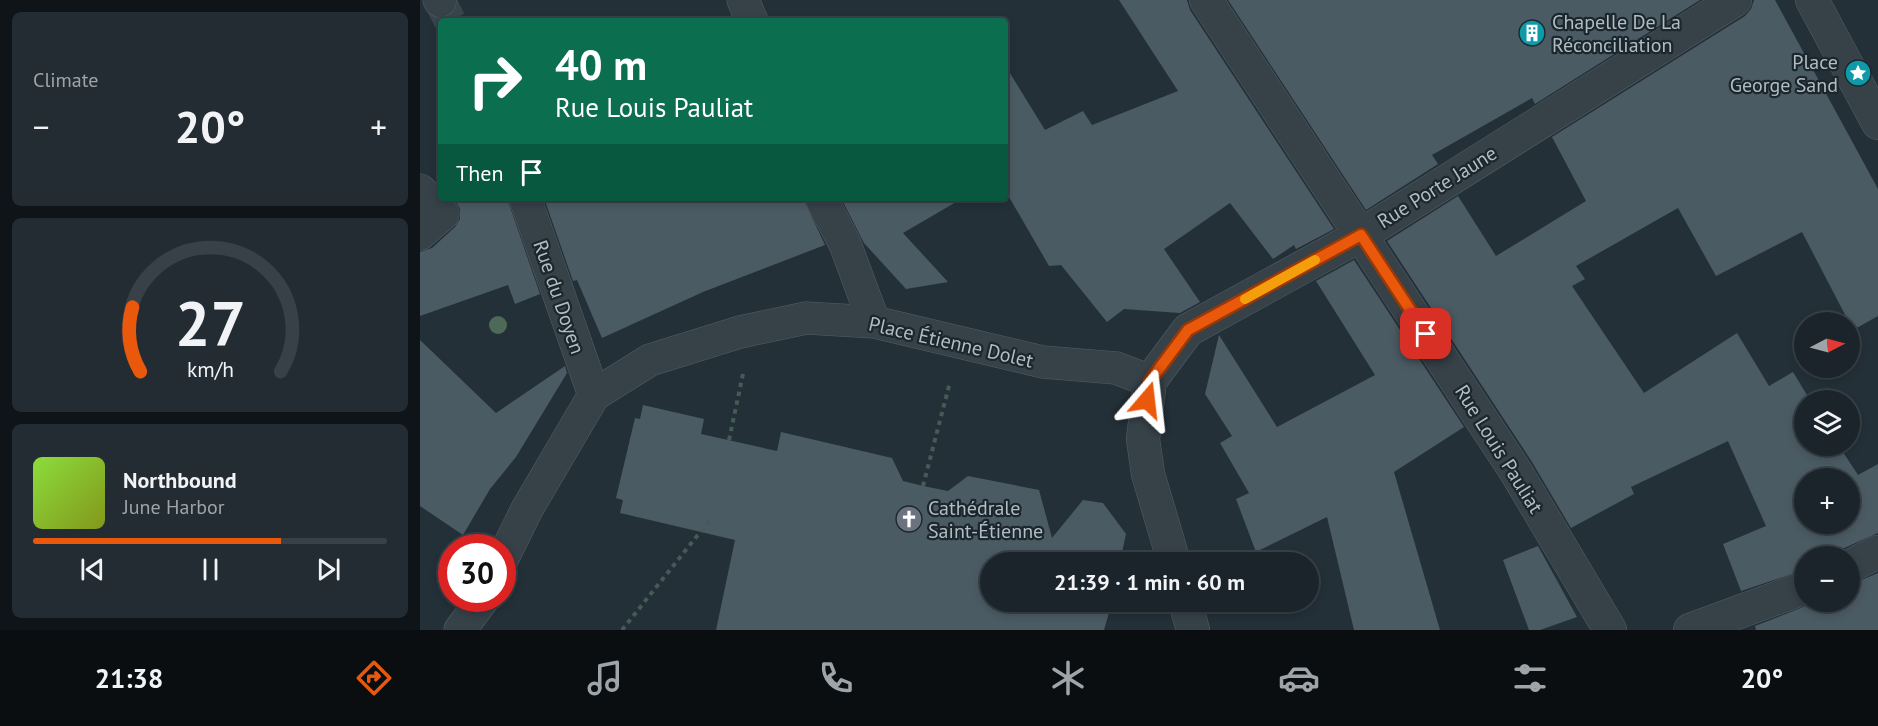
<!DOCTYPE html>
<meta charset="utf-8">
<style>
:root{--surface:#1a242a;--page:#232c32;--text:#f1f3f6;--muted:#9fa4a8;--line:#384147;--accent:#ea580c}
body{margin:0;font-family:"PT Sans",sans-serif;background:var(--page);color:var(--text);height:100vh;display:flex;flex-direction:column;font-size:22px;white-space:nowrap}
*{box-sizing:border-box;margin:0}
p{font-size:20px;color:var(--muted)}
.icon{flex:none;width:33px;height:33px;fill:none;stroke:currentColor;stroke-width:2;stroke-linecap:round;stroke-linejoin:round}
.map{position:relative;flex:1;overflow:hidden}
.sheet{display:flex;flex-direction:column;gap:12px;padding:12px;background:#0e1417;width:420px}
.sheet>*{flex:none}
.hud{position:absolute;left:18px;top:18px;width:570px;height:183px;border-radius:6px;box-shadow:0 3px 9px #0003,0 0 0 2px var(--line);background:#0b6e4f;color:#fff;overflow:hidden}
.needle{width:39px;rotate:84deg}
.fabs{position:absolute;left:1374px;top:312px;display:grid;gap:12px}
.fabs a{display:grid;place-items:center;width:66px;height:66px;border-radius:50%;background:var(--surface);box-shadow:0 3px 9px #0003,0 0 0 2px var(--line);font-size:30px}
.speed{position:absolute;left:18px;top:534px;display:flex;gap:12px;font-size:30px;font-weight:700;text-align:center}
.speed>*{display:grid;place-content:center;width:78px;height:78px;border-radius:50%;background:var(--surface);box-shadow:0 3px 9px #0003,0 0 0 2px var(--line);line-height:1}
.speed .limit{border:9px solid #d22;background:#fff;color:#111}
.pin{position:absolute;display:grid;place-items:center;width:51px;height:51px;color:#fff;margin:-26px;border-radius:12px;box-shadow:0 3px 9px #0006}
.me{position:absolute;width:66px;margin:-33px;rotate:17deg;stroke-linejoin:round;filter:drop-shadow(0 0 4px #0008)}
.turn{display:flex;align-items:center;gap:21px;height:126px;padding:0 18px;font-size:27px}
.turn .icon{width:78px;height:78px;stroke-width:2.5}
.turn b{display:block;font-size:42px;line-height:51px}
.then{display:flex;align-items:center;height:57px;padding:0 18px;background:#0003;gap:12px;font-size:22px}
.big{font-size:45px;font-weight:700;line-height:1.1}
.sheet .widget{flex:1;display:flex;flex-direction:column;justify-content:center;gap:9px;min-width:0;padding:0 21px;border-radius:9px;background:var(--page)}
.sheet .dial{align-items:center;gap:0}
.dial svg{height:156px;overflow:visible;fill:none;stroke:var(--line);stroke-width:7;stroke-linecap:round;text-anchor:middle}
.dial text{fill:var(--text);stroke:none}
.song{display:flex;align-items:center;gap:18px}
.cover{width:72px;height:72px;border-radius:9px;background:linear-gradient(135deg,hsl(90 70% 55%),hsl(70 70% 35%))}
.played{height:6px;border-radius:3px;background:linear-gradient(90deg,var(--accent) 70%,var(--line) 70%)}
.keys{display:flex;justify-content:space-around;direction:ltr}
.heat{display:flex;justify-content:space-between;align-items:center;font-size:33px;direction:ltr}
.trip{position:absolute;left:560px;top:552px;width:339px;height:60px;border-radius:30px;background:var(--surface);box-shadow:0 3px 9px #0003,0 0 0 2px var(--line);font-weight:700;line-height:60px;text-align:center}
.tab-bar{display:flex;height:96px;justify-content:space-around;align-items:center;background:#0a0e11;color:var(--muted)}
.tab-bar .icon{width:42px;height:42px}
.tab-bar .on{color:var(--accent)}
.tab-bar b{font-size:27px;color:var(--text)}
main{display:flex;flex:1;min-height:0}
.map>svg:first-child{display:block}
.building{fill:#4b5b63;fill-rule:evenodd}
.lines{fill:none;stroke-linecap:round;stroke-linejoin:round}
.pedestrian-tunnel{stroke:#38454d;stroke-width:32;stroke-dasharray:32 16;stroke-linecap:butt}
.pedestrian-casing{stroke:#545f66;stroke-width:33}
.minor-casing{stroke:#545f66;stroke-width:34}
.path{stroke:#465a57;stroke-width:4;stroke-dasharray:4.5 4.5;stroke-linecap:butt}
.pedestrian{stroke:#364148;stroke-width:32}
.minor{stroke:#364148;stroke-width:33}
.tree{fill:#4e6958}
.route-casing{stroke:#983908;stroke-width:15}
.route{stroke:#ea580c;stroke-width:10}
.slow{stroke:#f59e0b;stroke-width:10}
.labels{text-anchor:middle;stroke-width:4.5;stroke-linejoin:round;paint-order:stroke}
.poi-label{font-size:20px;fill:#b1bdc4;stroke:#1c262d;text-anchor:start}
.street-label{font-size:20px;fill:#b1bdc4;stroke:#1c262d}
</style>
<main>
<section class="sheet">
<div class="widget"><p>Climate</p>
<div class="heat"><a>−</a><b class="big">20°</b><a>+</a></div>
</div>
<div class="widget dial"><svg viewBox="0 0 100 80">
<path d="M14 69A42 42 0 1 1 86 69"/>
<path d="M14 69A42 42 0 0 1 10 36" stroke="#ea580c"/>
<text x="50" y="56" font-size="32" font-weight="700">27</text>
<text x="50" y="72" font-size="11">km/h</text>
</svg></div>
<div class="widget">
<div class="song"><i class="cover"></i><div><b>Northbound</b><p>June Harbor</p></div></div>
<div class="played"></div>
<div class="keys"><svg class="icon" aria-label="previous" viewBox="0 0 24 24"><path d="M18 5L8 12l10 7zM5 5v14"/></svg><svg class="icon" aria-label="pause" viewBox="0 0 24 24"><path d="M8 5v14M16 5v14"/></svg><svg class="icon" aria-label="next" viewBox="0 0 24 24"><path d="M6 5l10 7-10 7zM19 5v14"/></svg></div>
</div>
</section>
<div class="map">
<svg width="1458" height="630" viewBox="0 0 1458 630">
<rect width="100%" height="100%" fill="#233038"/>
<path class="building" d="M 699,0 L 767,0 L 770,10 L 914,229 L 876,249 L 874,245 L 853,259 L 810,203 L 744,249 L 780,302 L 760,313 L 704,309 L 687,322 L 641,265 L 629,266 L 585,190 L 585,65 L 625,130 L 663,111 L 672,125 L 758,91 Z
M 808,0 L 1280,0 L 1115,104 L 1112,98 L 1012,155 L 1018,164 L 946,210 Z
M 1334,0 L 1355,0 L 1458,189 L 1458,316 L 1433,330 L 1382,232 L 1296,276 L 1258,208 L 1156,266 L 1165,279 L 1152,286 L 1224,393 L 1317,333 L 1349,386 L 1373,372 L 1390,400 L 1384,400 L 1384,446 L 1419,446 L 1438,475 L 1458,464 L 1458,533 L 1422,549 L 1414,556 L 1384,556 L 1384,570 L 1321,591 L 1303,544 L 1346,526 L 1308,441 L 1211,487 L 1214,494 L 1151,528 L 1112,462 L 967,241 L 1038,196 L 1076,256 L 1166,201 L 1132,137 L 1325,16 L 1331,9 ZM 1384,478 L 1430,478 L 1430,524 L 1384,524 Z
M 40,198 L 87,198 L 120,294 L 95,304 L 88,285 L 0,316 L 0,252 L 12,248 L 35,227 L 40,219 L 40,209 L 36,202 Z
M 124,198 L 383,198 L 405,245 L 283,292 L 182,338 L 157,280 L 153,281 Z
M 421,198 L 543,198 L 483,233 L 528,282 L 486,289 L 444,243 Z
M 934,260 L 1044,427 L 974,472 L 1020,630 L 934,630 L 907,517 L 836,552 L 816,499 L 829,493 L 800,443 L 812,436 L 785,394 L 799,335 L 857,427 L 955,375 L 896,281 Z
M 0,340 L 76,413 L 145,366 L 147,373 L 96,457 L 70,489 L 43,535 L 0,506 Z
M 223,405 L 284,419 L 281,434 L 357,451 L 361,432 L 472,458 L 483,481 L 503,486 L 528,491 L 548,476 L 619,490 L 632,538 L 663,500 L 683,503 L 706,534 L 700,562 L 570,562 L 570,602 L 692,602 L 684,630 L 296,630 L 315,540 L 200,513 L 203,500 L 196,498 L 215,418 L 220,419 Z
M 1118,546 L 1157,617 L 1120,630 L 1109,630 L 1083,560 Z
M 1458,573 L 1458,630 L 1336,630 L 1335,626 L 1396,602 L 1430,602 L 1430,585 Z"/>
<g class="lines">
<path class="pedestrian-tunnel" d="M 20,1 L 30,21"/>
<defs>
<path id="pedestrian" d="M 19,0 L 20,1
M 323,0 L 332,21
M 0,190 L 23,214 L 0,234
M 105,198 L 174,395
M 401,198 L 425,244 L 454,322
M 82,560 L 107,509 L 174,395 L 230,360 L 320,332 L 386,318 L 454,322 L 623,362 L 696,368 L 730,381
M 40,630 L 64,598"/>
<path id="minor" d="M 786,0 L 1096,472 L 1190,630
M 1392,0 L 1458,123
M 754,562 L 728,474 L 723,439 L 730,381 L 768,330 L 941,235 L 1315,0
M 1430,566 L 1458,552
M 765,602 L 773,630
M 1270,630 L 1384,588"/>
</defs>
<use href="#pedestrian" class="pedestrian-casing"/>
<use href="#minor" class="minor-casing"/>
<path class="path" d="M 309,440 L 323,374
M 503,486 L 530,382
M 202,630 L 289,521"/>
<use href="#pedestrian" class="pedestrian"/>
<use href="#minor" class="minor"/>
</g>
<circle class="tree" cx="78" cy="325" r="9"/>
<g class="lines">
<defs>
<path id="route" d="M 727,400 L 730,381 L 768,330 L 941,235 L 1006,334"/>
</defs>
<use href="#route" class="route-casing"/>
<use href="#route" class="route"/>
<path class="slow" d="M 825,299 L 895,260"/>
</g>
<defs>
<symbol id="building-disc" viewBox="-11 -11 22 22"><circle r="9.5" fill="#0f9aa8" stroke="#1c262d"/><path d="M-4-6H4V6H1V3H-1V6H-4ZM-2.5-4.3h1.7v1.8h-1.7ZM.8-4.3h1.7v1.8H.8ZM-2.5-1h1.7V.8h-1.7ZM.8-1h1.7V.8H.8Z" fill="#fff"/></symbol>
<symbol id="sight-disc" viewBox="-11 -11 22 22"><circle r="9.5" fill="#0f9aa8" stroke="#1c262d"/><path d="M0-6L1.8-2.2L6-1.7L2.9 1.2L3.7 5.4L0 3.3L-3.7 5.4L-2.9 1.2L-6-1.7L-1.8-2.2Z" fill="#fff"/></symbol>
<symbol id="church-disc" viewBox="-11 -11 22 22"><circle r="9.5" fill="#6b7280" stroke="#1c262d"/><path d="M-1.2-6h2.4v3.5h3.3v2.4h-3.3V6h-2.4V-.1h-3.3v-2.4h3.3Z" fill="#fff"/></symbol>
</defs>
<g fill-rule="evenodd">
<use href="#building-disc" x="1097" y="18" width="30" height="30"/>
<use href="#sight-disc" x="1423" y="58" width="30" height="30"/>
<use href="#church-disc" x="474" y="504" width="30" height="30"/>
</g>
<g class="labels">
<g class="poi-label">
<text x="1132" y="29">Chapelle De La<tspan x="1132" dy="23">Réconciliation</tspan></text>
<text x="1418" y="69" text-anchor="end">Place<tspan x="1418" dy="23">George Sand</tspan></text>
<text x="508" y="515">Cathédrale<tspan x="508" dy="23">Saint-Étienne</tspan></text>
</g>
<g class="street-label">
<text transform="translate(1017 187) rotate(-32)" y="7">Rue Porte Jaune</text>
<text transform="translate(139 297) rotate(71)" y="7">Rue du Doyen</text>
<text transform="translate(531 342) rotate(13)" y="7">Place Étienne Dolet</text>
<text transform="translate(1079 449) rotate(58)" y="7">Rue Louis Pauliat</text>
</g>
</g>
</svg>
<div class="fabs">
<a><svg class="needle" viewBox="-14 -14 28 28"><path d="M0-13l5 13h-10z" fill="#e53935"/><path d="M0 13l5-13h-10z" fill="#9fa4a8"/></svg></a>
<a><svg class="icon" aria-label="layers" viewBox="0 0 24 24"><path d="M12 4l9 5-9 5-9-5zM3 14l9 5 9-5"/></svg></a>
<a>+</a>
<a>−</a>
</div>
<div class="speed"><div class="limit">30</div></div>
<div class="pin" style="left:1006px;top:334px;background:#d93025"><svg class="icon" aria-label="arrive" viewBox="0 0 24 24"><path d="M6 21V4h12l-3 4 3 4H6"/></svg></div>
<svg class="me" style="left:727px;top:400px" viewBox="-20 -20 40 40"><path d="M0-17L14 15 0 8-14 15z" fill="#ea580c" stroke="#fff" stroke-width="4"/></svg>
<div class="trip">21:39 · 1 min · 60 m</div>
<div class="hud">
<div class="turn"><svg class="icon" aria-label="right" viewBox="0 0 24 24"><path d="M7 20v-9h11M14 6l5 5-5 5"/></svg><div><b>40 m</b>Rue Louis Pauliat</div></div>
<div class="then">Then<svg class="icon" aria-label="arrive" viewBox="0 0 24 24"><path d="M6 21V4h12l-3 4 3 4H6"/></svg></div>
</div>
</div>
</main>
<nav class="tab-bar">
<b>21:38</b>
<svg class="icon on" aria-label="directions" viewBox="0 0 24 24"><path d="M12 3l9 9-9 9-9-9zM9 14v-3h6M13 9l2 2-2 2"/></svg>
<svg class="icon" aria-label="music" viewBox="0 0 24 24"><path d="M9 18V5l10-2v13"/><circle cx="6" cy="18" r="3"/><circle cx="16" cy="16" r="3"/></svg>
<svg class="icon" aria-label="phone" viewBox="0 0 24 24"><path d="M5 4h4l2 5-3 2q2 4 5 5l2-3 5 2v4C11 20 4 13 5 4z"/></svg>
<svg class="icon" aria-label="climate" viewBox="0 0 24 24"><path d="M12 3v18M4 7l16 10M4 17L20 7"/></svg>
<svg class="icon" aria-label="car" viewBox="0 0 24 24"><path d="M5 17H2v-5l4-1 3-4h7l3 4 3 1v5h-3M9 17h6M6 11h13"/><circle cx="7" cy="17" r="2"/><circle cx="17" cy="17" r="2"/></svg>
<svg class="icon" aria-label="filters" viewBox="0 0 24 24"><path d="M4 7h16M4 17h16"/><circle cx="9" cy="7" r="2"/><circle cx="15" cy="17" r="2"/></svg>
<b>20°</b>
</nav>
